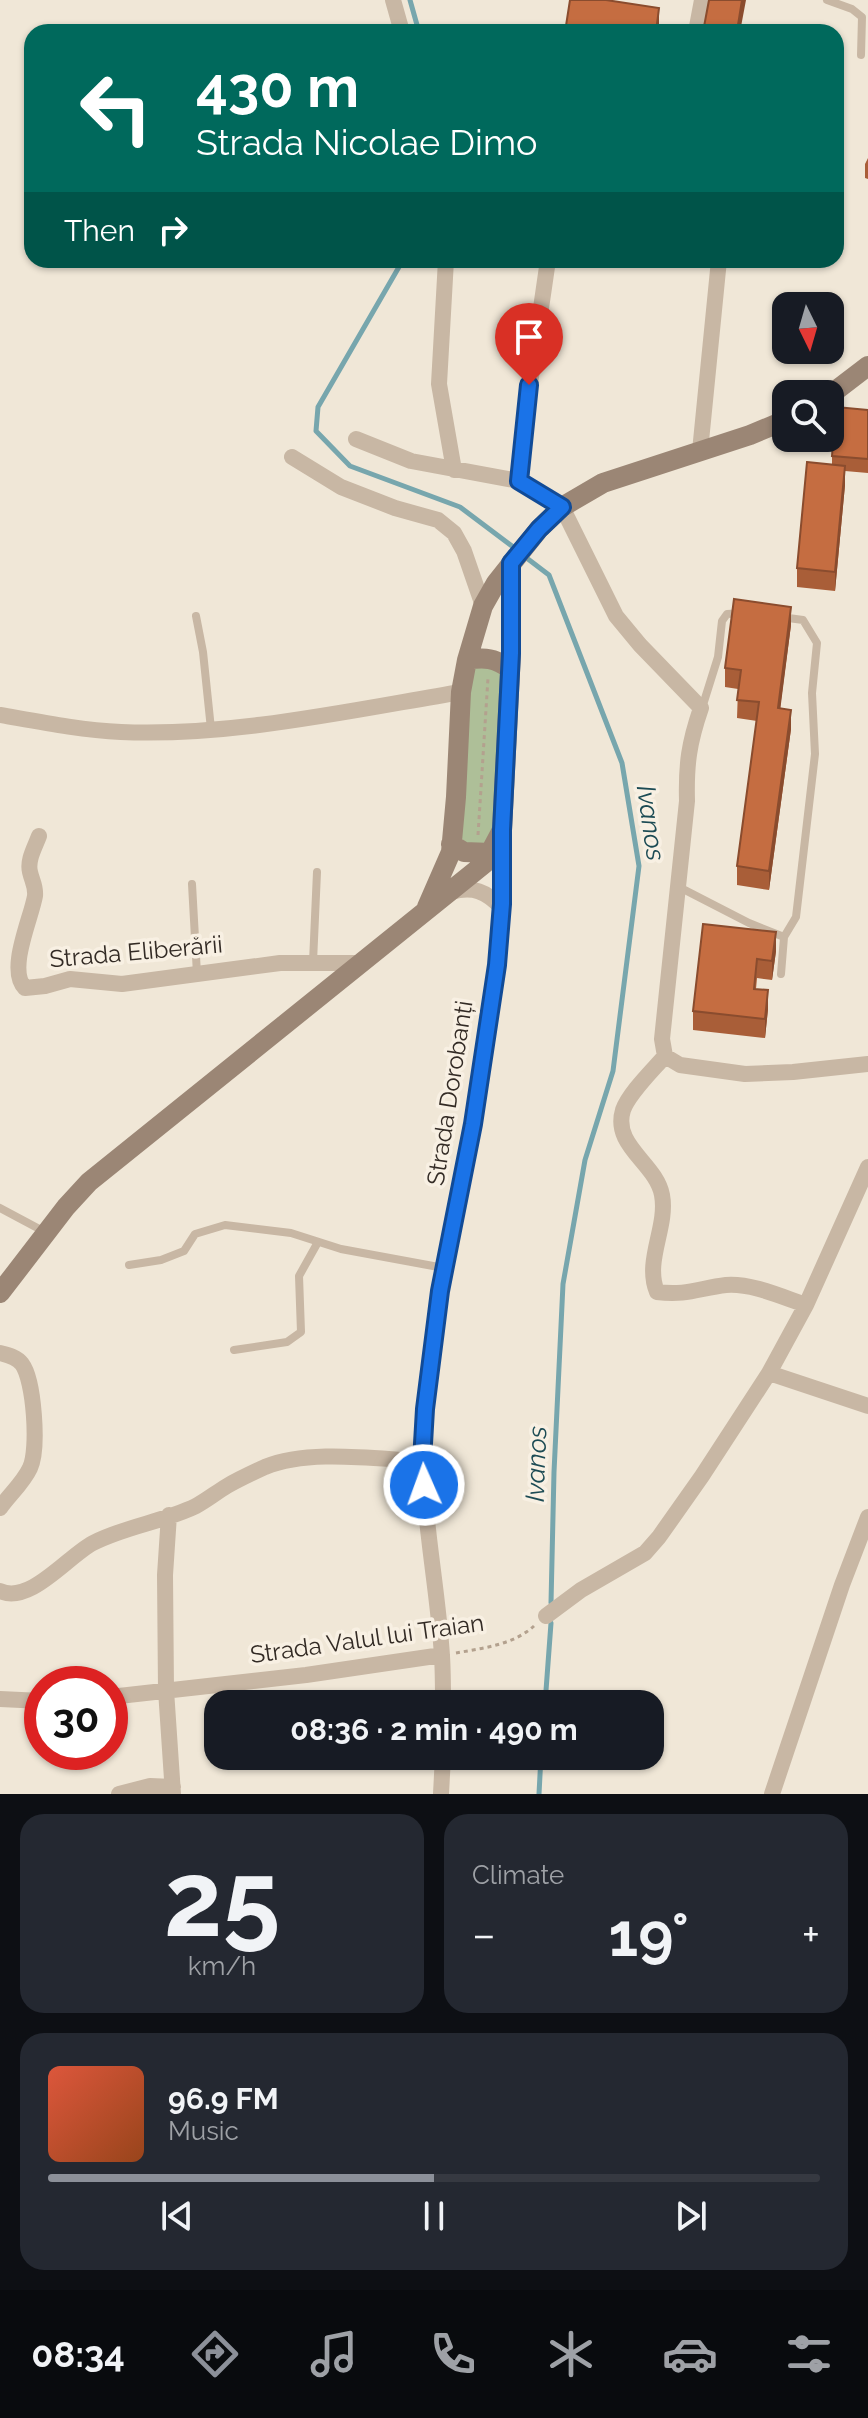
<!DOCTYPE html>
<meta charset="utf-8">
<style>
:root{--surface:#171b24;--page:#242831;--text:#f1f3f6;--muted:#9ea1a6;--line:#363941;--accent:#8c9099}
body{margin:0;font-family:Raleway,sans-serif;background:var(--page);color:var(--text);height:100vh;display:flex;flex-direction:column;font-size:30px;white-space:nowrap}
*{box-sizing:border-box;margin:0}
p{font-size:26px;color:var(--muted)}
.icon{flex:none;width:44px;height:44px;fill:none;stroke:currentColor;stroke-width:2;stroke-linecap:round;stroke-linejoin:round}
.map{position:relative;height:1794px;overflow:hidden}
.drawer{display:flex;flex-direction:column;gap:20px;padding:20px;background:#0d0f14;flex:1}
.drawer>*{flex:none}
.guide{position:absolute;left:24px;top:24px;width:820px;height:244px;border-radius:24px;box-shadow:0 2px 6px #0004;background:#00695c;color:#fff;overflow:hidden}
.needle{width:52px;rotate:175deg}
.fabs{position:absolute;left:772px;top:292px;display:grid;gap:16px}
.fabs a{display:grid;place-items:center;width:72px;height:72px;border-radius:16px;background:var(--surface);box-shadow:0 2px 6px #0004;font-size:40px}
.speed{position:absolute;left:24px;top:1666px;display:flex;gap:16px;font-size:40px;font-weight:700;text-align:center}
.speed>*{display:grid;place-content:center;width:104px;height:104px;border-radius:50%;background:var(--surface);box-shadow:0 2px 6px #0004;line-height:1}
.speed .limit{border:12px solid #d22;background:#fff;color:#111}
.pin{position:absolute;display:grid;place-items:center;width:68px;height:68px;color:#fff;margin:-82px -34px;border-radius:50% 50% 50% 0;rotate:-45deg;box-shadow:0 0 8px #0007}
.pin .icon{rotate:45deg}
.me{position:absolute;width:88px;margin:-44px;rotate:358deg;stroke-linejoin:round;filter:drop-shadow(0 0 6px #0008)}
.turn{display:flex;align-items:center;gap:28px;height:168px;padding:0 40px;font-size:36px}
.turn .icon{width:104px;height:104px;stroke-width:2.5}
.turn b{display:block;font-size:56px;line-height:68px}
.then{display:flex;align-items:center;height:76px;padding:0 40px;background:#0003;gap:16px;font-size:30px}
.big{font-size:60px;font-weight:700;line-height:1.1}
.drawer .tile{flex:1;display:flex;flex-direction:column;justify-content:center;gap:12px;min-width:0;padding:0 28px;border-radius:24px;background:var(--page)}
.drawer .dial{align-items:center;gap:0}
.dial b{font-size:104px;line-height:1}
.song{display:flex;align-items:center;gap:24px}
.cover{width:96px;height:96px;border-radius:12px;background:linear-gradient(135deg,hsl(10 70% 55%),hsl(20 70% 35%))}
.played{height:8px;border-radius:4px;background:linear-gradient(90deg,var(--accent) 50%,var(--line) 50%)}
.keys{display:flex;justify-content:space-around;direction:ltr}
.heat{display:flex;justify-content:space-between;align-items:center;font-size:44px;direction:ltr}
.drawer .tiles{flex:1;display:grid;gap:20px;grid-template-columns:1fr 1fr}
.tile:last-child{grid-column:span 2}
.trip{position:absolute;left:204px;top:1690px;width:460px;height:80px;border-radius:24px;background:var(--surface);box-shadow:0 2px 6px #0004;font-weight:700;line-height:80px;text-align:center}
.tabs{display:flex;height:128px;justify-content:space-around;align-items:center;background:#090b0e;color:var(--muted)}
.tabs .icon{width:56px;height:56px}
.tabs .active{color:var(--accent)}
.tabs b{font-size:36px;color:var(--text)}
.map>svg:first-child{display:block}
.green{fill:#aebf98}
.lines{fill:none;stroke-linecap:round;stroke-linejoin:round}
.stream{stroke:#77a6ad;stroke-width:5}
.path{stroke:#b3a18e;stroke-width:3;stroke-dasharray:4 4;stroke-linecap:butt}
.lane{stroke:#c8b7a4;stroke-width:8}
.street{stroke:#c8b7a4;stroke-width:16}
.secondary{stroke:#9b8675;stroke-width:20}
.wall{fill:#a95e38}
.shaded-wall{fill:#8a4c2e}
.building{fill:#c56d41;stroke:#8a4c2e;stroke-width:2}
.route-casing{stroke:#114b97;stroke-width:20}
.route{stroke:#1a73e8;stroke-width:14}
.labels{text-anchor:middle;stroke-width:7;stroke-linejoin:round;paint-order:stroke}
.street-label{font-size:24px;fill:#332b25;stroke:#f8f0e3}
.water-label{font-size:26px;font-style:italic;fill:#1c4b54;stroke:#f8f0e3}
</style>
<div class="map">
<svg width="868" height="1794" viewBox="0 0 868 1794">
<rect width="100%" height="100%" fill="#f0e7d7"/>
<path class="green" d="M 484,663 L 503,674 L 492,837 L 484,846 L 465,844 L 460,835 L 470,676 L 476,667 Z"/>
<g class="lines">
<path class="stream" d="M 410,0 L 419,32
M 403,260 L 318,407 L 316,431 L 350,466 L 460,507 L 516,549
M 524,556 L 549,575 L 622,763 L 639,866 L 613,1071 L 585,1160 L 563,1284 L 554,1472 L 551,1603
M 545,1704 L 551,1623
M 539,1794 L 541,1756"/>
<path class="path" d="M 478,835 L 488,678
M 456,1653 C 483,1648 513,1645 534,1626"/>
<path class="lane" d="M 827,0 L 852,9 L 862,17 L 861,55
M 196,616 L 203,652 L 211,729
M 781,617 L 803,620 L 817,643 L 812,693 L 815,754 L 796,917 L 784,937
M 702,708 L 718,657 L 722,621 L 727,614 L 743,613
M 192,884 L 197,974
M 679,887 L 749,923 L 784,937 L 781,974
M 313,962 L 317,872
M 0,1208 L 45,1232
M 129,1265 L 161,1260 L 184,1251 L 195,1234 L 225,1225 L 291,1233 L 341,1249 L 444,1268
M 234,1350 L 287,1342 L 301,1332 L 299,1276 L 318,1242
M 324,1756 L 327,1756"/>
<path class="street" d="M 393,0 L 402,32
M 696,32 L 702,0
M 446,260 L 439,384 L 454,470
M 356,439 L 411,461 L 519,481 L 562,507 L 616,616 L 640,645 L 701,708 C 689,743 686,764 687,801 L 662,1039 L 665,1056 L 680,1065 L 745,1074 L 793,1072 L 868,1064
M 700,451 L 719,260
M 292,457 L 341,487 L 395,508 L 438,520 L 454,533 L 464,551 L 483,606
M 519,481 L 526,411 L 548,260
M 0,715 C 40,722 80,730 121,732 C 230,737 353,710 461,692
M 39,836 C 35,847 27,860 30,872 C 32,881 36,886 35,896 C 31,919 7,970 25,988 L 45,986 L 70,979 L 122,984 L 280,963 L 363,963
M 451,892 C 473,886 486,891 502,908
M 665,1056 C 653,1070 629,1093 623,1110 C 612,1146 656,1163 662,1195 C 668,1227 644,1261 657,1292 C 686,1296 700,1288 726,1285 C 752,1283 782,1297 806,1305
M 0,1353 C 8,1355 17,1357 22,1364 C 34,1380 39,1449 30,1468 C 23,1483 10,1494 0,1508
M 769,1373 L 868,1406
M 169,1515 L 165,1575 L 166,1690 L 173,1794
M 0,1591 C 30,1605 68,1556 93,1543 C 126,1526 163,1522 196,1506 C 207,1500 217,1492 227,1486 C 239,1479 252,1473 265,1467 C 309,1449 375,1459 422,1461
M 546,1616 L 581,1590 L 645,1553 L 659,1537 L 702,1476 L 769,1373 L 806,1305 L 868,1167
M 110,1697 L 306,1675 L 442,1655
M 0,1699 L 42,1701
M 443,1704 C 443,1688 443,1672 442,1656 C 437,1573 416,1491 425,1408 C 440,1260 479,1115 497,966 C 502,922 502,878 502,833
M 119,1794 L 150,1786 L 173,1787
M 441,1794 L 443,1756
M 772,1794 L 842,1585 L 868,1517"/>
<path class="secondary" d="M 830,395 L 868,366
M 467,660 C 485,657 495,658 510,669
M 451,844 L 464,852 L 491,853
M 427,907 L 451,852 L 456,797 L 461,692 L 467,660 L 483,606 L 496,583 L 539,529 L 562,507 L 603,483 L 750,435 L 786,420
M 0,1293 L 66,1207 L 89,1182 L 484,864 L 502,830 L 511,653 L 511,563"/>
</g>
<path class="wall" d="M 868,158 L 868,179 L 865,178 L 865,164 Z
M 868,410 L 868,473 L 845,471 L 845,485 L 835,591 L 797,587 L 797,568 L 832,465 L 832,456 Z
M 791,625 L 780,708 L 791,729 L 769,890 L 737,885 L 737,866 L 757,721 L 737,718 L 738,689 L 725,687 L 725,668 Z
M 703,924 L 776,951 L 772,980 L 757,978 L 756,989 L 768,1009 L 765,1038 L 693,1030 L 693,1011 Z"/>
<path class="shaded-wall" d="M 742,0 L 746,0 L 740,32 L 738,25 Z
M 659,8 L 659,32 L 656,32 Z
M 845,466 L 845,485 L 835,591 L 835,572 Z
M 791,607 L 791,625 L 778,727 L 778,708 Z
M 791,710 L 791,729 L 769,890 L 769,871 Z
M 776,932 L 776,951 L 772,980 L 772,961 Z
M 768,990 L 768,1009 L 765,1038 L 765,1019 Z"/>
<path class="building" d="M 570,0 L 606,0 L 659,8 L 656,32 L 565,32 Z
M 709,0 L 742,0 L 738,25 L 771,32 L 703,32 Z
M 836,407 L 868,410 L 868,459 L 832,456 Z
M 807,462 L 845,466 L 835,572 L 797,568 Z
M 734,599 L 791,607 L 778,708 L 791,710 L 769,871 L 737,866 L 759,702 L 737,700 L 741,670 L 725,668 Z
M 703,924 L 776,932 L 772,961 L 757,959 L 754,989 L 768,990 L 765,1019 L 693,1011 Z"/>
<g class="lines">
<defs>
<path id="route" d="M 424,1485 L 422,1461 L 425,1409 L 440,1291 L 473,1124 L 497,965 L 502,904 L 502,830 L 511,653 L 511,563 L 539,529 L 562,507 L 519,481 L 529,385"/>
</defs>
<use href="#route" class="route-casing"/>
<use href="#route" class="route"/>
</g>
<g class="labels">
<g class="street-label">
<text transform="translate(136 952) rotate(-5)" y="8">Strada Eliberării</text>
<text transform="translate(450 1093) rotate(-81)" y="8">Strada Dorobanți</text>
<text transform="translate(367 1639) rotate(-8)" y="8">Strada Valul lui Traian</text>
</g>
<g class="water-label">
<text transform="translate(651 823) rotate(82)" y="9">Ivanos</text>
<text transform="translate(536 1464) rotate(-88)" y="9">Ivanos</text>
</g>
</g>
</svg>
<div class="fabs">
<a><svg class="needle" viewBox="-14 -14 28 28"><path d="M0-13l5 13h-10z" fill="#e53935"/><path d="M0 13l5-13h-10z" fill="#9ea1a6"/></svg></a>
<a><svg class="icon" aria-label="search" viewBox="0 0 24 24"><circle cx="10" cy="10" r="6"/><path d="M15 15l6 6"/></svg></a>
</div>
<div class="speed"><div class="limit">30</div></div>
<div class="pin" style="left:529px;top:385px;background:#d93025"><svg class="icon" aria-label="arrive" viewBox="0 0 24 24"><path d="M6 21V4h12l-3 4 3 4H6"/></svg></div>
<svg class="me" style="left:424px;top:1485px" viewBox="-20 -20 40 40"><circle r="17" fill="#1a73e8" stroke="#fff" stroke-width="3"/><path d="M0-11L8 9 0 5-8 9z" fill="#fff"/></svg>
<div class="trip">08:36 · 2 min · 490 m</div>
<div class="guide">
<div class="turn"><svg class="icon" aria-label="left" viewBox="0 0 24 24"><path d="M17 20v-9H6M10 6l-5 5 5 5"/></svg><div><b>430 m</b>Strada Nicolae Dimo</div></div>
<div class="then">Then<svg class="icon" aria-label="right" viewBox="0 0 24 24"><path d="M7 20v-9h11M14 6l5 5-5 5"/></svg></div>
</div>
</div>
<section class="drawer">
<div class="tiles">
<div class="tile dial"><b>25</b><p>km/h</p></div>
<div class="tile"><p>Climate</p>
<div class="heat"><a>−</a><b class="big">19°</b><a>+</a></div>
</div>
<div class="tile">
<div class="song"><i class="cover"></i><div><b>96.9 FM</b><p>Music</p></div></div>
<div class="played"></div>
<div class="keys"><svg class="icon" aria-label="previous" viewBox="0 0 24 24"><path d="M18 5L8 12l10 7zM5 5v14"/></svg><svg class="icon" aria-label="pause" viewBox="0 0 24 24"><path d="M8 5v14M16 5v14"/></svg><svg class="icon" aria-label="next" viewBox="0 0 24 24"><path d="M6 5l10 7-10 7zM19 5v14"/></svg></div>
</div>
</div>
</section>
<nav class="tabs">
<b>08:34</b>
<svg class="icon active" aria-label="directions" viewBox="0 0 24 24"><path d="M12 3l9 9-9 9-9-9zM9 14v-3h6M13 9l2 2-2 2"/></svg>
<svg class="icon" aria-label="music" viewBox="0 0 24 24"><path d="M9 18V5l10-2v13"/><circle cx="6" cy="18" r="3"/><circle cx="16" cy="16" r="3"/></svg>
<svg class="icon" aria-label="phone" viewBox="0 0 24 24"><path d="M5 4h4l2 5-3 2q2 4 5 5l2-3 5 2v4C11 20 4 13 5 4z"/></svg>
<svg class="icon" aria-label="climate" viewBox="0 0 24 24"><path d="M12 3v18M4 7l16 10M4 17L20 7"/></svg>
<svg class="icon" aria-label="car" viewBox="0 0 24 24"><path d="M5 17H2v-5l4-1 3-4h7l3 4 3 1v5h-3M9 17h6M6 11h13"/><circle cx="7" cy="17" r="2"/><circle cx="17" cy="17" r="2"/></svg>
<svg class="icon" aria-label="filters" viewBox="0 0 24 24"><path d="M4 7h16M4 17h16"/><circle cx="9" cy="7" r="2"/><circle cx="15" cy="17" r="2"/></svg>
</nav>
